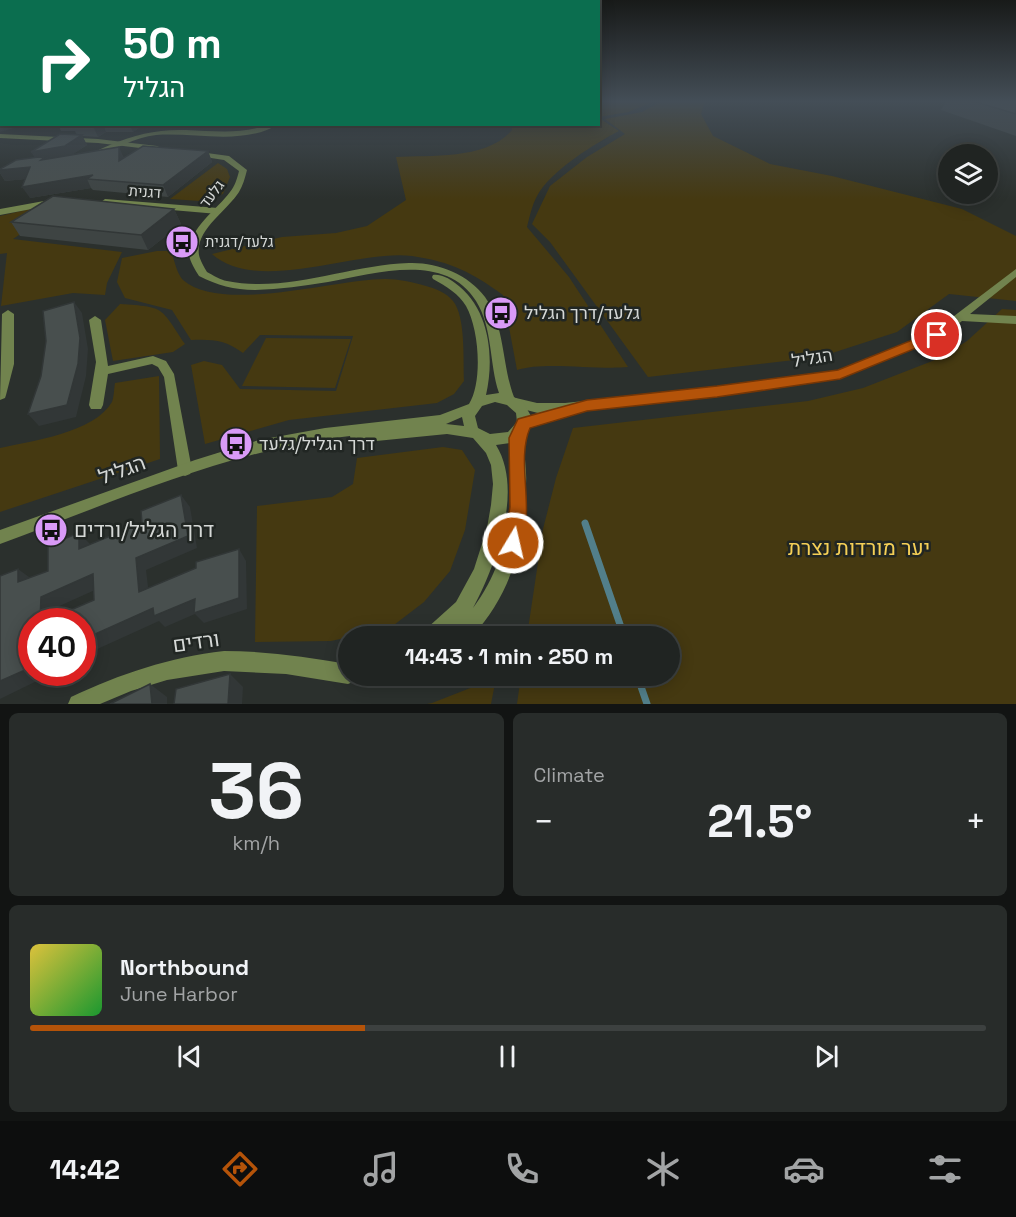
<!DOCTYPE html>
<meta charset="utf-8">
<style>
:root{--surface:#202422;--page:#282c2a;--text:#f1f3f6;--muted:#a2a4a5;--line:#3d4140;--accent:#b45309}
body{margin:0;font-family:"Space Grotesk",Heebo,sans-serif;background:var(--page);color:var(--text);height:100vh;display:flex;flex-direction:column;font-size:22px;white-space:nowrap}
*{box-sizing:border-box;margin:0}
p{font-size:20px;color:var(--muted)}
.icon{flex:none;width:33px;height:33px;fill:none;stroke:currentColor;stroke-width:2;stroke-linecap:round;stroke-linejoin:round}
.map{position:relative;height:704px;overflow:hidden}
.details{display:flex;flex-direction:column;gap:9px;padding:9px;background:#121413;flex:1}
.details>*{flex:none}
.top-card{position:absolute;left:0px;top:0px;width:600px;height:126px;box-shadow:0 3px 15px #0003,0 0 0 2px var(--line);background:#0b6e4f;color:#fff;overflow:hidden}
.fabs{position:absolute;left:938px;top:144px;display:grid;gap:12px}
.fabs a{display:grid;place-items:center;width:60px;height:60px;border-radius:50%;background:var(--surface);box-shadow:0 3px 15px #0003,0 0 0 2px var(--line);font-size:30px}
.speed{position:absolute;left:18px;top:608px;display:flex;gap:12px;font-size:30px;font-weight:700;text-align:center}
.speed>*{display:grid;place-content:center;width:78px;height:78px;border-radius:50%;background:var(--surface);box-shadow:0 3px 15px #0003,0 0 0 2px var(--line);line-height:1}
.speed .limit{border:9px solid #d22;background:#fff;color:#111}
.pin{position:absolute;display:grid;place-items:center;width:51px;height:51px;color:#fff;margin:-26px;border:3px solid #fff;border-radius:50%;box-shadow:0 2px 6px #0007}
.me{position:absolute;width:66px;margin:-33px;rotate:9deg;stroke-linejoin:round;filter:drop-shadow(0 0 4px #0008)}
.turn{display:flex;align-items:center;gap:21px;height:126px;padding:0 24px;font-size:27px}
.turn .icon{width:78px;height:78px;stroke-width:2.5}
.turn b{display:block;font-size:42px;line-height:51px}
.big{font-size:45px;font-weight:800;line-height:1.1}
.details .widget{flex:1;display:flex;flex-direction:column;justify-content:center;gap:9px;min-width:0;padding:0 21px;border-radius:9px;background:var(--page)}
.details .dial{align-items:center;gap:0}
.dial b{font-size:78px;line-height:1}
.song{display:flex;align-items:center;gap:18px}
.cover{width:72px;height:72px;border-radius:9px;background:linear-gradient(135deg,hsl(50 70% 55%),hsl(130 70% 35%))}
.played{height:6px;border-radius:3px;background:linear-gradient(90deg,var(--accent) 35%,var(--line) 35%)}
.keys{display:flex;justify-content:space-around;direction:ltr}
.heat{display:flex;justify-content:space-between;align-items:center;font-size:33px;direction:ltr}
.details .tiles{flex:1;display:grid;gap:9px;grid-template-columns:1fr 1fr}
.widget:last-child{grid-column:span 2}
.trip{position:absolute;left:338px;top:626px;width:342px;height:60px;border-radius:30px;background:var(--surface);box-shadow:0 3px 15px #0003,0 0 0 2px var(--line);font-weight:800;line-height:60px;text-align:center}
.dock{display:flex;height:96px;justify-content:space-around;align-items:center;background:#0d0e0e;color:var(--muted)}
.dock .icon{width:42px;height:42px}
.dock .selected{color:var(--accent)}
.dock b{font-size:27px;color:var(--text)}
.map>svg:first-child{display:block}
.green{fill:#453911}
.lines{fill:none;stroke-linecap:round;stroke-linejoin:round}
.stream{stroke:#527f8a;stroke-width:7}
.minor{fill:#71834e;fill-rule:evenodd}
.tertiary{fill:#71834e;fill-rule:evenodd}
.wall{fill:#3e4443}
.shaded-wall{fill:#323737}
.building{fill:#484f4e;stroke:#323737;stroke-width:1.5}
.route{fill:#b45309;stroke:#753606;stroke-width:1.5}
.labels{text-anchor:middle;stroke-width:5;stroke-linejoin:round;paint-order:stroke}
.far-street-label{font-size:15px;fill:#d5d8d6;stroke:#212623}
.far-poi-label{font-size:15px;fill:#d5d8d6;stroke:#212623;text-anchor:start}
.poi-label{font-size:18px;fill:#d5d8d6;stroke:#212623;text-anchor:start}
.street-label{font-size:18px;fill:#d5d8d6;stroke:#212623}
.near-street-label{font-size:21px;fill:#d5d8d6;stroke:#212623}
.near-poi-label{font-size:21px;fill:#d5d8d6;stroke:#212623;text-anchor:start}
.near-park-label{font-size:21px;fill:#f4cf56;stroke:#212623}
</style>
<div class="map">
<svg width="1016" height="704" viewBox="0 0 1016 704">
<rect width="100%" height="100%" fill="#2b302d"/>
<path class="green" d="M 599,101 L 655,101 L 628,112 L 599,117 Z
M 662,101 L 705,101 L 701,114 L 713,136 L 770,164 L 832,176 L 962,209 L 1016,236 L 1016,301 L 949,294 L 897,332 L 820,357 L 648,377 L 550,242 L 532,224 L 550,186 L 587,157 L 625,134 L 605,119 L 642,112 Z
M 599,118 L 619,131 C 594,144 556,168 540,191 C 533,201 530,215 527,227 L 569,277 L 628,367 C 596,370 543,361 517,370 L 503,295 C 471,272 452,262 412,256 C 356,249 258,295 212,254 L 282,237 L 336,233 L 367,226 L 406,200 L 396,157 C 431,155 487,160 512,130 L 511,125 L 598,124 Z
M 218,163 L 227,169 L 230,177 L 223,194 L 200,201 L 170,199 Z
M 61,207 L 13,239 L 122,252 L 107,283 L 105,295 L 73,293 L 1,306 L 7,253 L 0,254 L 0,216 L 30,209 Z
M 157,251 L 171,251 C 174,259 177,274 183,280 C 221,314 337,279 385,279 C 399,279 412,282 426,286 C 434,288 447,293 453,301 C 466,317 463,361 464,381 L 454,394 L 437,403 L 289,420 L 205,444 L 191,365 L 204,361 L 222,365 L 240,389 L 336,391 L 353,336 L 260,335 L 243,353 C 226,340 212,339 191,340 L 172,310 L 125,298 L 117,282 L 122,258 Z
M 120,304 C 166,307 160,307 185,344 L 173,352 L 113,361 L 105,320 Z
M 1002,309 L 1016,310 L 1016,704 L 517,704 L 521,675 L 669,675 L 669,636 L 527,636 L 543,529 L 556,478 L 573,428 L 808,401 L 863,388 L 940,358 L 967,341 Z
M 266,338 L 351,339 L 335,388 L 242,386 Z
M 159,376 L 160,459 L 0,512 L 0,448 C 31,441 94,433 112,402 C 114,397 114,389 115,383 Z
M 443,447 L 462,450 L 475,470 L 465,530 L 450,571 L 424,602 L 390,628 L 331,641 L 255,642 L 257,506 L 332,497 L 353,484 L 357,458 Z
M 496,678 L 491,704 L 427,704 L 432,703 Z"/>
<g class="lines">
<path class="stream" d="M 585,523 L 624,636
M 637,675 L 647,704"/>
<path class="minor" d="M 269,124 L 279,124 C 243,146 196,132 156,135 C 135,137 116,149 96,157 L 89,155 C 95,151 103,148 110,145 C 136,134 158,129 186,130 C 214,131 243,135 269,124 Z
M 55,199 L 59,202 L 58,204 L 0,215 L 0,209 Z
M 105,199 L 218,208 L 222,211 L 218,214 L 102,204 L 101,202 Z
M 1016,269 L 1016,277 L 970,314 L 1016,316 L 1016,324 L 962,321 L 941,338 L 840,378 L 717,397 L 563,413 L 562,416 L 524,428 L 519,427 L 517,423 L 519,419 L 538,413 L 511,406 L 509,403 L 511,400 L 516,398 L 537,403 L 565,403 L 717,387 L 838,370 L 933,332 Z
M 8,310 L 14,314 L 14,364 L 6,395 L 5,398 L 0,400 L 2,314 Z
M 95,316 L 101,320 L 108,366 L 153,356 L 166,361 L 174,374 L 192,470 L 190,474 L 185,476 L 180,474 L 178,470 L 164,377 L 158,367 L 152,364 L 108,374 L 103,405 L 101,409 L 91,409 L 89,405 L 96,362 L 89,320 Z"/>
<path class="tertiary" d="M 0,134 L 98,139 L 157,146 L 161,148 L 157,150 L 98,143 L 0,138 Z
M 192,151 L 229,156 L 247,170 C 245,178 243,185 239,192 C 227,211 195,230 199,255 C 200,260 204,267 207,272 C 213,275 220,280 227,281 C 288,293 349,265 409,263 C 437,262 468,274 485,297 C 505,325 502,366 514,397 L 523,402 L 531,416 C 530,426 525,433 524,443 C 524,457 527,470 526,484 C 526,540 511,595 472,636 L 450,636 L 451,632 L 447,636 L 424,636 L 426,629 L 456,602 L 474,569 L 487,528 L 491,505 L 493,484 L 491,465 L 486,453 L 473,438 L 447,434 L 356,443 L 351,441 L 350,436 C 228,450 114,502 0,544 L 0,530 L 195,460 L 259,440 L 325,428 L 440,415 L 469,404 C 483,381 479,329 466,306 C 459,294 446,286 433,279 L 432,277 L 433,275 C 441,274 448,278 455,283 C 489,307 495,356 486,395 L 499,393 C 489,363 493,328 476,301 C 445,251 374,274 328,282 C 304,286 280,289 255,290 C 234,290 217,285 199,276 C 195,270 190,261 189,255 C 187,229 217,210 230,192 C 235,186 237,179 239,171 L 224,160 L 192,155 ZM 495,402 L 507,405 L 516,413 L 517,422 L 508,432 L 490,434 L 478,428 L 475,416 L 482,406 ZM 462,417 L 464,426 L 446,424 ZM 510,443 C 510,456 512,468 512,481 C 511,527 501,571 473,608 C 496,565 524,490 496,445 Z
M 224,651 C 266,651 307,657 348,664 L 348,675 L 357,675 L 355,681 L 348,684 L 286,674 L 224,671 L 167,680 L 131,691 L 100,704 L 68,704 L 71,697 C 120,674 170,657 224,651 Z"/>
</g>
<path class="wall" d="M 946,101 L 1016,101 L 1016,136 L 941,110 Z
M 58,124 L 231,124 L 228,127 L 143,125 L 133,132 L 106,132 L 98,137 L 82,136 L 87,145 L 71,155 L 124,157 L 208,151 L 212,162 L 168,197 L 93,190 L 91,188 L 30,198 L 25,179 L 5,181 L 0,173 L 0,169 L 35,158 L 77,135 L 75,131 L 61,131 Z
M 174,209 L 181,224 L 148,250 L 20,236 L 11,222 Z"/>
<path class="shaded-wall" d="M 0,113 L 2,113 L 2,124 L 21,124 L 11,129 L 0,132 Z
M 92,124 L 103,124 L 106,132 L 98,137 Z
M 129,124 L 143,124 L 143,125 L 133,132 Z
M 82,135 L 87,145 L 70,156 L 37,161 L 31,152 Z
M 119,147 L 124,158 L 119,161 Z
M 208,151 L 212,162 L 168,197 L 163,185 Z
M 30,167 L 37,178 L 5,181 L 0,173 L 0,170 Z
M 93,175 L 87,179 L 91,188 L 30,198 L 22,187 Z
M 174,209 L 181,224 L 148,250 L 141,235 Z
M 74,302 L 82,313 L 88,349 L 86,376 L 76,417 L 39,426 L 28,414 Z
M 181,495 L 190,507 L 197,548 L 146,570 L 150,603 L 139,592 L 136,558 Z
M 79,533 L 91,545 L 79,549 Z
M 239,549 L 246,561 L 247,609 L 204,623 L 195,614 L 165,627 L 159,621 L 82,656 L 82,640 Z
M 18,569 L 33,580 L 18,582 Z
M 93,574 L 106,585 L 55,608 L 55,621 L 40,621 L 41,597 Z
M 32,667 L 32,672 L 53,672 L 53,673 L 0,699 L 0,681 Z
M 230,674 L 243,687 L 242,704 L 228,704 Z
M 150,684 L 167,697 L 167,704 L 152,704 Z"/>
<path class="building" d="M 0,101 L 2,101 L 2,113 L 0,113 Z
M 973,101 L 1016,101 L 1016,114 Z
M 60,134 L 82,135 L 65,146 L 31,152 Z
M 143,146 L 208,151 L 163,185 L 87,179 L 93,175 L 22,187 L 30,167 L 0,170 L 0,169 L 16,160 L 46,156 L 41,160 L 119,147 L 119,161 Z
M 53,196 L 174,209 L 141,235 L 11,222 Z
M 74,302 L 80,338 L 78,364 L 67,405 L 28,414 L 41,376 L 46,341 L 43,311 Z
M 181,495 L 188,536 L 136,558 L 139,592 L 196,568 L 196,562 L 239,549 L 239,598 L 194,613 L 195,599 L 154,616 L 153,608 L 82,640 L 82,621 L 45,621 L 94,600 L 93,574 L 41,597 L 40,621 L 32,621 L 32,667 L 0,681 L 0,576 L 18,569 L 18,582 L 48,571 L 48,545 L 79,533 L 79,549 L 142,523 L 141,511 Z
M 230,674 L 228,704 L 174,704 L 176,689 Z
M 150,684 L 152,704 L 110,704 Z"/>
<linearGradient id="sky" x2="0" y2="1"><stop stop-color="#181a19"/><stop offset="0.51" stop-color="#444e57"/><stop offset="1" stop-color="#444e57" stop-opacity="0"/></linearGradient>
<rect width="1016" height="199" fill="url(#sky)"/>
<path class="route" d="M 937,330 L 943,335 L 941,338 L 840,379 L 717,397 L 587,411 L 530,428 C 515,463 537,511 519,549 L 513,552 L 506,549 L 504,543 L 510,507 L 509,438 L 518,419 L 587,400 L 717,386 L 838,370 Z"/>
<defs>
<symbol id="bus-disc" viewBox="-11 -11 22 22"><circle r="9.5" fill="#d99af7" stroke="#212623"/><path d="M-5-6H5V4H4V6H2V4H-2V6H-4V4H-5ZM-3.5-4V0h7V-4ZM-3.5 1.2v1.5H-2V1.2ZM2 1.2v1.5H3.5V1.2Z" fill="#111"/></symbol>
</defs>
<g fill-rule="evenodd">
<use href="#bus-disc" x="163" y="223" width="38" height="38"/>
<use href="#bus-disc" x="482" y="294" width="38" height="38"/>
<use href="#bus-disc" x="217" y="425" width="38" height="38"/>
<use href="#bus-disc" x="32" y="511" width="38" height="38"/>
</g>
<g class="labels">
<g class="far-street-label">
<text transform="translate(145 192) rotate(4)" y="5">דגנית</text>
<text transform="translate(212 194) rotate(-52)" y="5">גלעד</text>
</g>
<g class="far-poi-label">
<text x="205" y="247">גלעד/דגנית</text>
</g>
<g class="poi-label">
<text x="524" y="319">גלעד/דרך הגליל</text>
<text x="259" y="450">דרך הגליל/גלעד</text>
</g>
<g class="street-label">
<text transform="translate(812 358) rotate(-9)" y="6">הגליל</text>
</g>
<g class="near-street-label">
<text transform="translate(122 470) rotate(-20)" y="7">הגליל</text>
<text transform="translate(196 642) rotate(-8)" y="7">ורדים</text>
</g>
<g class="near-poi-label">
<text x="74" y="537">דרך הגליל/ורדים</text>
</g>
<g class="near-park-label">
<text x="859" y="555">יער מורדות נצרת</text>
</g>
</g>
</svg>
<div class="fabs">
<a><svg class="icon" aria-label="layers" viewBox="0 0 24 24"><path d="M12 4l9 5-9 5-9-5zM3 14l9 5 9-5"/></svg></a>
</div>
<div class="speed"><div class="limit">40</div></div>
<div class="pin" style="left:937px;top:335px;background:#d93025"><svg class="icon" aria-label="arrive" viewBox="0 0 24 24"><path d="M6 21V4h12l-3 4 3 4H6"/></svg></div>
<svg class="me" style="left:513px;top:543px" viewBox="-20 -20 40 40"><circle r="17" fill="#b45309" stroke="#fff" stroke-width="3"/><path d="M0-11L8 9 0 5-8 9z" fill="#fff"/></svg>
<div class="trip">14:43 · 1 min · 250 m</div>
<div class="top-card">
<div class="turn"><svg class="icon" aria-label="right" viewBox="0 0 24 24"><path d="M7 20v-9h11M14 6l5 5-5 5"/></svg><div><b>50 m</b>הגליל</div></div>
</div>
</div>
<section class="details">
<div class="tiles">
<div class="widget dial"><b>36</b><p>km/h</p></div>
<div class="widget"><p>Climate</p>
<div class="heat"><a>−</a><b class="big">21.5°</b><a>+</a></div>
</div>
<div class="widget">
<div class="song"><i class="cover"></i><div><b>Northbound</b><p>June Harbor</p></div></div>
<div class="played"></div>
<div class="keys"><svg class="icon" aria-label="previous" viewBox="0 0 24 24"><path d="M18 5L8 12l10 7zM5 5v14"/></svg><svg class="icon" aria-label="pause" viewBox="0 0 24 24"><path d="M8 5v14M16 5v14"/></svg><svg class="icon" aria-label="next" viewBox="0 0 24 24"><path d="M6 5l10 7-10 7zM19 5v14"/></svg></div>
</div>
</div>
</section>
<nav class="dock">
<b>14:42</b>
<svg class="icon selected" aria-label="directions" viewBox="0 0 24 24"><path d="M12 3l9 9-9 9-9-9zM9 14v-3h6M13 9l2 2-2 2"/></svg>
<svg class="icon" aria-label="music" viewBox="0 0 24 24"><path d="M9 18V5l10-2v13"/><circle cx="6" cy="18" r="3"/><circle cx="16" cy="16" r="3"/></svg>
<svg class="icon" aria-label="phone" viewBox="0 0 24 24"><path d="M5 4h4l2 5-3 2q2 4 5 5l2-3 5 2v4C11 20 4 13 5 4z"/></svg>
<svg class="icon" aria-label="climate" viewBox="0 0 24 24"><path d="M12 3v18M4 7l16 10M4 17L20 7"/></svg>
<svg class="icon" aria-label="car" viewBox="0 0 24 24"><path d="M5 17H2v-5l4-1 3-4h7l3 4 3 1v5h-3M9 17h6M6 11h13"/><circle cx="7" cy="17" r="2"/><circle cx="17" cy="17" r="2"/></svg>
<svg class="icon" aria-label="filters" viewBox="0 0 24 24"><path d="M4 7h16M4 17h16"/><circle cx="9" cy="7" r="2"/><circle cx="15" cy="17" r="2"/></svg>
</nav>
